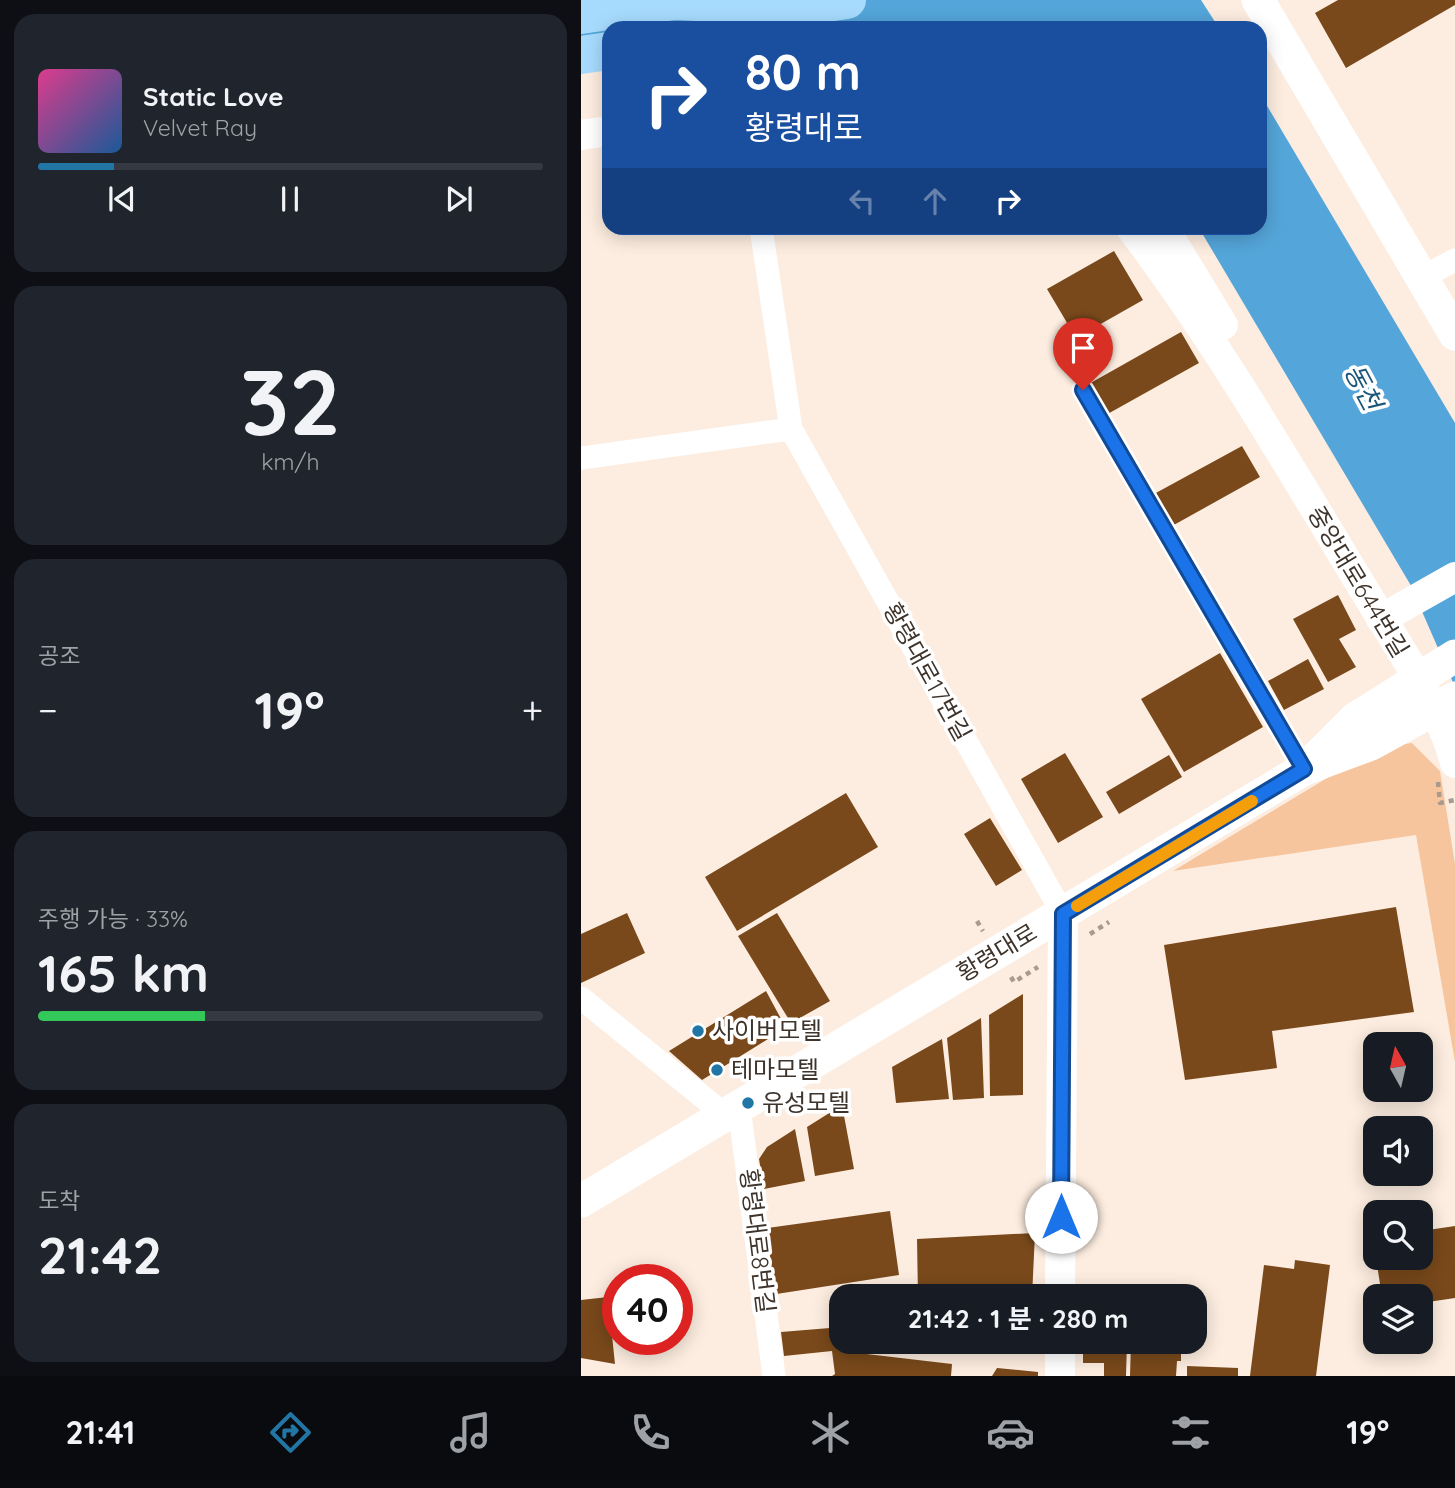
<!DOCTYPE html>
<html lang="ko">
<meta charset="utf-8">
<style>
:root{--surface:#171b24;--page:#20242c;--text:#f1f3f6;--muted:#9ea1a6;--line:#363941;--accent:#2276a6}
body{margin:0;font-family:Quicksand,"Noto Sans KR",sans-serif;background:var(--page);color:var(--text);height:100vh;display:flex;flex-direction:column;font-size:26px;white-space:nowrap}
*{box-sizing:border-box;margin:0}
p{font-size:23px;color:var(--muted)}
.icon{flex:none;width:38px;height:38px;fill:none;stroke:currentColor;stroke-width:2;stroke-linecap:round;stroke-linejoin:round}
.map{position:relative;flex:1;overflow:hidden}
.side{display:flex;flex-direction:column;gap:14px;padding:14px;background:#0d0f14;width:581px}
.side>*{flex:none}
.banner{position:absolute;left:21px;top:21px;width:665px;height:214px;border-radius:21px;box-shadow:0 4px 18px #0003;background:#1a4fa0;color:#fff;overflow:hidden}
.needle{width:46px;rotate:352deg}
.tools{position:absolute;left:782px;top:1032px;display:grid;gap:14px}
.tools a{display:grid;place-items:center;width:70px;height:70px;border-radius:14px;background:var(--surface);box-shadow:0 4px 18px #0003;font-size:35px}
.speed{position:absolute;left:21px;top:1264px;display:flex;gap:14px;font-size:35px;font-weight:700;text-align:center}
.speed>*{display:grid;place-content:center;width:91px;height:91px;border-radius:50%;background:var(--surface);box-shadow:0 4px 18px #0003;line-height:1}
.speed .limit{border:10px solid #d22;background:#fff;color:#111}
.pin{position:absolute;display:grid;place-items:center;width:60px;height:60px;color:#fff;margin:-72px -30px;border-radius:50% 50% 50% 0;rotate:-45deg;box-shadow:0 0 7px #0007}
.pin .icon{rotate:45deg}
.me{position:absolute;width:77px;margin:-38px;rotate:0deg;stroke-linejoin:round;filter:drop-shadow(0 0 5px #0008)}
.turn{display:flex;align-items:center;gap:24px;height:147px;padding:0 28px;font-size:32px}
.turn .icon{width:91px;height:91px;stroke-width:2.5}
.turn b{display:block;font-size:49px;line-height:60px}
.lanes{display:flex;align-items:center;height:66px;padding:0 28px;background:#0003;justify-content:center;gap:35px;direction:ltr}
.lanes .off{opacity:.35}
.big{font-size:52px;font-weight:700;line-height:1.1}
.side .tile{flex:1;display:flex;flex-direction:column;justify-content:center;gap:10px;min-width:0;padding:0 24px;border-radius:21px;background:var(--page)}
.side .dial{align-items:center;gap:0}
.dial b{font-size:91px;line-height:1}
.song{display:flex;align-items:center;gap:21px}
.cover{width:84px;height:84px;border-radius:10px;background:linear-gradient(135deg,hsl(330 70% 55%),hsl(210 70% 35%))}
.played{height:7px;border-radius:4px;background:linear-gradient(90deg,var(--accent) 15%,var(--line) 15%)}
.keys{display:flex;justify-content:space-around;direction:ltr}
.heat{display:flex;justify-content:space-between;align-items:center;font-size:38px;direction:ltr}
.charge{height:10px;border-radius:5px;background:linear-gradient(90deg,#34c759 33%,var(--line) 0)}
.trip{position:absolute;left:248px;top:1284px;width:378px;height:70px;border-radius:21px;background:var(--surface);box-shadow:0 4px 18px #0003;font-weight:700;line-height:70px;text-align:center}
.dock{display:flex;height:112px;justify-content:space-around;align-items:center;background:#090b0e;color:var(--muted)}
.dock .icon{width:49px;height:49px}
.dock .on{color:var(--accent)}
.dock b{font-size:32px;color:var(--text)}
main{display:flex;flex:1;min-height:0}
.map>svg:first-child{display:block}
.green{fill:#f7c59d}
.water{fill:#54a5d9}
.building{fill:#79491b}
.lines{fill:none;stroke-linecap:round;stroke-linejoin:round}
.path{stroke:#a79a8f;stroke-width:4.5;stroke-dasharray:5 5;stroke-linecap:butt}
.minor{stroke:#fff;stroke-width:23}
.tertiary{stroke:#fff;stroke-width:30}
.secondary{stroke:#fff;stroke-width:33}
.trunk{stroke:#a7dbfe;stroke-width:38}
.route-casing{stroke:#114b97;stroke-width:18}
.route{stroke:#1a73e8;stroke-width:12}
.slow{stroke:#f59e0b;stroke-width:12}
.poi-dot{fill:#2276a6;stroke:#fff;stroke-width:2.5}
.labels{text-anchor:middle;stroke-width:7;stroke-linejoin:round;paint-order:stroke}
.street-label{font-size:24px;fill:#3e342c;stroke:#fff}
.poi-label{font-size:24px;fill:#3e342c;stroke:#fff;text-anchor:start}
.water-label{font-size:26px;font-style:italic;fill:#1a577b;stroke:#fff}
</style>
<main>
<section class="side">
<div class="tile">
<div class="song"><i class="cover"></i><div><b>Static Love</b><p>Velvet Ray</p></div></div>
<div class="played"></div>
<div class="keys"><svg class="icon" aria-label="previous" viewBox="0 0 24 24"><path d="M18 5L8 12l10 7zM5 5v14"/></svg><svg class="icon" aria-label="pause" viewBox="0 0 24 24"><path d="M8 5v14M16 5v14"/></svg><svg class="icon" aria-label="next" viewBox="0 0 24 24"><path d="M6 5l10 7-10 7zM19 5v14"/></svg></div>
</div>
<div class="tile dial"><b>32</b><p>km/h</p></div>
<div class="tile"><p>공조</p>
<div class="heat"><a>−</a><b class="big">19°</b><a>+</a></div>
</div>
<div class="tile"><p>주행 가능 · 33%</p><b class="big">165 km</b><div class="charge"></div></div>
<div class="tile"><p>도착</p><b class="big">21:42</b></div>
</section>
<div class="map">
<svg width="874" height="1376" viewBox="0 0 874 1376">
<rect width="100%" height="100%" fill="#fdede0"/>
<path class="green" d="M 831,743 L 859,771 L 874,864 L 874,1062 L 835,835 L 592,871 L 776,760 L 805,746 Z"/>
<path class="water" d="M 0,0 L 620,0 L 638,28 L 28,28 L 28,44 L 0,48 Z
M 679,94 L 874,423 L 874,687 L 829,584 L 618,228 L 679,228 Z"/>
<path class="building" d="M 757,0 L 874,0 L 874,5 L 765,68 L 734,13 Z
M 533,251 L 562,300 L 495,338 L 466,289 Z
M 600,332 L 618,363 L 523,416 L 506,385 Z
M 661,446 L 679,477 L 591,526 L 573,494 Z
M 757,595 L 775,630 L 758,639 L 775,667 L 747,682 L 712,619 Z
M 639,653 L 682,727 L 603,772 L 560,699 Z
M 727,659 L 743,689 L 703,710 L 687,681 Z
M 484,753 L 522,817 L 477,843 L 440,779 Z
M 588,755 L 601,777 L 538,814 L 525,792 Z
M 265,793 L 297,847 L 156,931 L 124,877 Z
M 409,818 L 441,870 L 415,886 L 383,834 Z
M 815,907 L 833,1012 L 691,1031 L 696,1068 L 604,1080 L 583,945 Z
M 46,913 L 64,953 L 0,983 L 0,934 Z
M 196,913 L 249,1001 L 210,1023 L 157,936 Z
M 185,991 L 205,1028 L 121,1080 L 88,1051 Z
M 442,994 L 442,1095 L 409,1096 L 408,1015 Z
M 400,1018 L 403,1098 L 372,1100 L 366,1038 Z
M 361,1039 L 368,1099 L 315,1103 L 311,1067 Z
M 261,1105 L 273,1169 L 234,1176 L 226,1127 Z
M 214,1129 L 224,1181 L 183,1189 L 178,1159 L 186,1147 Z
M 309,1211 L 318,1275 L 189,1295 L 180,1229 Z
M 874,1226 L 874,1298 L 840,1303 L 840,1297 L 801,1297 L 795,1258 L 840,1258 L 840,1231 Z
M 454,1233 L 451,1297 L 337,1297 L 336,1239 Z
M 714,1260 L 749,1265 L 735,1376 L 669,1376 L 683,1265 L 713,1269 Z
M 600,1287 L 600,1297 L 550,1297 L 550,1288 Z
M 27,1297 L 34,1364 L 0,1358 L 0,1300 Z
M 261,1327 L 261,1342 L 275,1342 L 277,1353 L 371,1364 L 370,1376 L 251,1376 L 254,1374 L 251,1351 L 203,1356 L 200,1332 Z
M 502,1342 L 546,1342 L 545,1376 L 523,1376 L 523,1363 L 502,1363 Z
M 550,1342 L 600,1342 L 600,1361 L 596,1361 L 595,1376 L 549,1376 Z
M 606,1366 L 657,1368 L 657,1376 L 606,1376 Z
M 416,1368 L 457,1372 L 457,1376 L 411,1376 Z"/>
<g class="lines">
<path class="path" d="M 857,782 L 859,803 L 874,800
M 396,921 L 402,931
M 509,934 L 528,922
M 430,977 L 433,982 L 457,967"/>
<path class="minor" d="M 180,228 L 210,429 L 482,914
M 842,277 L 874,260
M 502,390 L 723,769
M 0,458 L 210,429
M 0,998 L 144,1115
M 158,1107 L 193,1376"/>
<path class="tertiary" d="M 0,135 L 28,131
M 550,228 C 634,339 705,461 777,580 C 808,632 860,706 874,763
M 583,228 L 642,325
M 800,619 L 874,577
M 479,1297 L 482,914
M 479,1376 L 479,1342"/>
<path class="secondary" d="M 677,0 L 874,334
M 733,760 L 774,719 L 874,656
M 0,1201 L 723,769 L 790,744 L 874,698"/>
<path class="trunk" d="M 95,1 L 218,7 L 266,0
M 0,15 L 100,0
M 0,55 L 28,51"/>
</g>
<g class="lines">
<defs>
<path id="route" d="M 480,1217 L 482,914 L 723,769 L 502,390"/>
</defs>
<use href="#route" class="route-casing"/>
<use href="#route" class="route"/>
<path class="slow" d="M 496,906 L 671,801"/>
</g>
<g class="poi-dot">
<circle cx="117" cy="1031" r="7"/>
<circle cx="136" cy="1070" r="7"/>
<circle cx="167" cy="1103" r="7"/>
</g>
<g class="labels">
<g class="street-label">
<text transform="translate(777 582) rotate(59)" y="8">중앙대로644번길</text>
<text transform="translate(346 672) rotate(61)" y="8">황령대로17번길</text>
<text transform="translate(416 953) rotate(-31)" y="8">황령대로</text>
<text transform="translate(176 1241) rotate(83)" y="8">황령대로8번길</text>
</g>
<g class="poi-label">
<text x="131" y="1039">사이버모텔</text>
<text x="150" y="1078">테마모텔</text>
<text x="181" y="1111">유성모텔</text>
</g>
<g class="water-label">
<text transform="translate(782 387) rotate(62)" y="9">동천</text>
</g>
</g>
</svg>
<div class="tools">
<a><svg class="needle" viewBox="-14 -14 28 28"><path d="M0-13l5 13h-10z" fill="#e53935"/><path d="M0 13l5-13h-10z" fill="#9ea1a6"/></svg></a>
<a><svg class="icon" aria-label="sound" viewBox="0 0 24 24"><path d="M4 9h4l5-4v14l-5-4H4zM17 9q2 3 0 6"/></svg></a>
<a><svg class="icon" aria-label="search" viewBox="0 0 24 24"><circle cx="10" cy="10" r="6"/><path d="M15 15l6 6"/></svg></a>
<a><svg class="icon" aria-label="layers" viewBox="0 0 24 24"><path d="M12 4l9 5-9 5-9-5zM3 14l9 5 9-5"/></svg></a>
</div>
<div class="speed"><div class="limit">40</div></div>
<div class="pin" style="left:502px;top:390px;background:#d93025"><svg class="icon" aria-label="arrive" viewBox="0 0 24 24"><path d="M6 21V4h12l-3 4 3 4H6"/></svg></div>
<svg class="me" style="left:480px;top:1217px" viewBox="-20 -20 40 40"><circle r="19" fill="#fff"/><path d="M0-13L10 11 0 6-10 11z" fill="#1a73e8"/></svg>
<div class="trip">21:42 · 1 분 · 280 m</div>
<div class="banner">
<div class="turn"><svg class="icon" aria-label="right" viewBox="0 0 24 24"><path d="M7 20v-9h11M14 6l5 5-5 5"/></svg><div><b>80 m</b>황령대로</div></div>
<div class="lanes"><svg class="icon off" aria-label="left" viewBox="0 0 24 24"><path d="M17 20v-9H6M10 6l-5 5 5 5"/></svg><svg class="icon off" aria-label="ahead" viewBox="0 0 24 24"><path d="M12 20V5M6 11l6-6 6 6"/></svg><svg class="icon" aria-label="right" viewBox="0 0 24 24"><path d="M7 20v-9h11M14 6l5 5-5 5"/></svg></div>
</div>
</div>
</main>
<nav class="dock">
<b>21:41</b>
<svg class="icon on" aria-label="directions" viewBox="0 0 24 24"><path d="M12 3l9 9-9 9-9-9zM9 14v-3h6M13 9l2 2-2 2"/></svg>
<svg class="icon" aria-label="music" viewBox="0 0 24 24"><path d="M9 18V5l10-2v13"/><circle cx="6" cy="18" r="3"/><circle cx="16" cy="16" r="3"/></svg>
<svg class="icon" aria-label="phone" viewBox="0 0 24 24"><path d="M5 4h4l2 5-3 2q2 4 5 5l2-3 5 2v4C11 20 4 13 5 4z"/></svg>
<svg class="icon" aria-label="climate" viewBox="0 0 24 24"><path d="M12 3v18M4 7l16 10M4 17L20 7"/></svg>
<svg class="icon" aria-label="car" viewBox="0 0 24 24"><path d="M5 17H2v-5l4-1 3-4h7l3 4 3 1v5h-3M9 17h6M6 11h13"/><circle cx="7" cy="17" r="2"/><circle cx="17" cy="17" r="2"/></svg>
<svg class="icon" aria-label="filters" viewBox="0 0 24 24"><path d="M4 7h16M4 17h16"/><circle cx="9" cy="7" r="2"/><circle cx="15" cy="17" r="2"/></svg>
<b>19°</b>
</nav>
